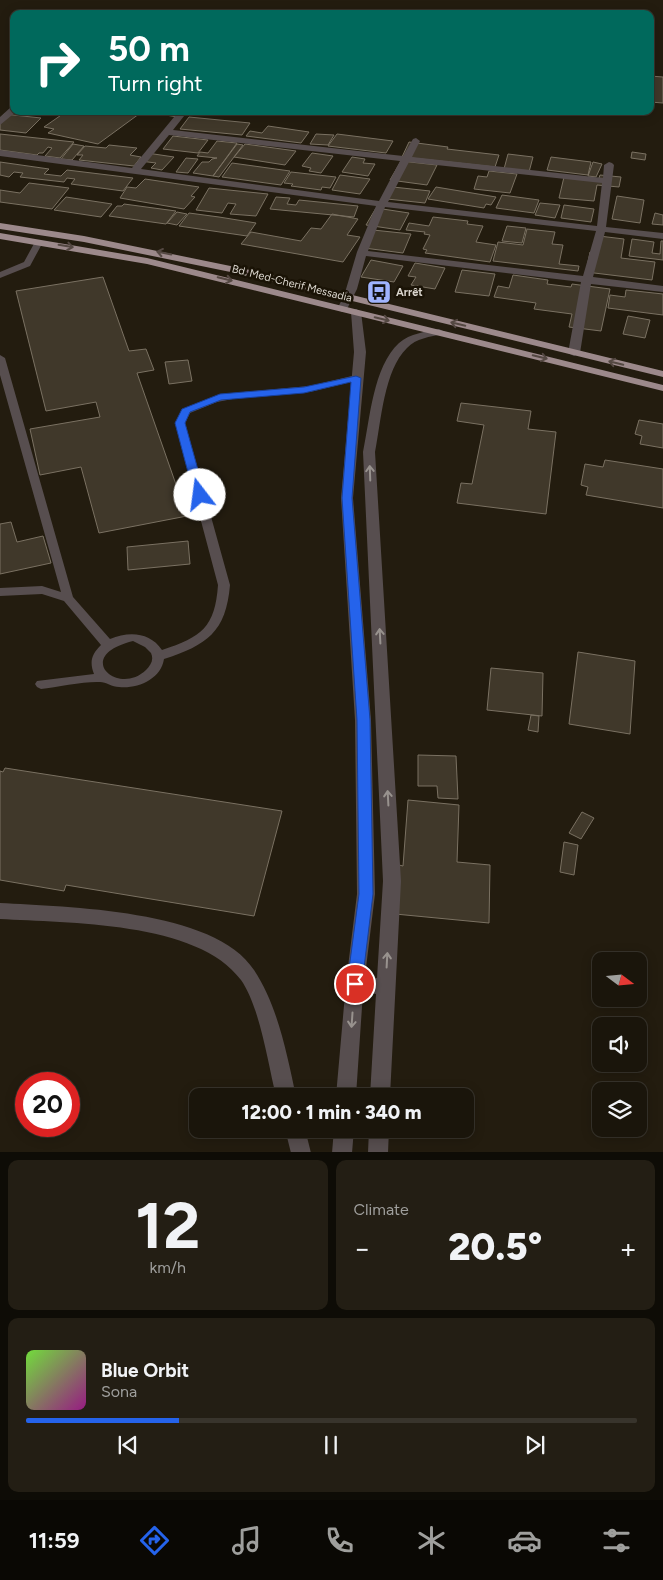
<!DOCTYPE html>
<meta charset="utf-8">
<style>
:root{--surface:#1a150b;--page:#231e14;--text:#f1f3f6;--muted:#9f9f9d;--line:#38342c;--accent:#2563eb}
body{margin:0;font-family:Figtree,sans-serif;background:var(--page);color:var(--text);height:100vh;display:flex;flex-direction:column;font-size:19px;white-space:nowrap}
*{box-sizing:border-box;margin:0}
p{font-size:16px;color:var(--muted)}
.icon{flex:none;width:28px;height:28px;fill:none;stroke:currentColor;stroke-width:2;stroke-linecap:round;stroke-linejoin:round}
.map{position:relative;height:1152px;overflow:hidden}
.panel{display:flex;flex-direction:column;gap:8px;padding:8px;background:#0e0c06;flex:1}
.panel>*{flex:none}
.banner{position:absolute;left:10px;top:10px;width:644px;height:105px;border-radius:10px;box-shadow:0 2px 12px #0003,0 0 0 1px var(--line);background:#00695c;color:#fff;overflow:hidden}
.needle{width:32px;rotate:106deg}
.buttons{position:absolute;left:592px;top:952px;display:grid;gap:10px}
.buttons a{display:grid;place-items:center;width:55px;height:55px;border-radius:10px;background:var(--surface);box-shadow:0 2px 12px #0003,0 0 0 1px var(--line);font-size:25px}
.speed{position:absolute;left:15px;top:1072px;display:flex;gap:10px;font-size:25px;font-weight:700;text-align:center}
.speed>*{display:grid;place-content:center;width:65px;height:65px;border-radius:50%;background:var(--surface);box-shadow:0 2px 12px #0003,0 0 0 1px var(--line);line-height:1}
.speed .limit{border:8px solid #d22;background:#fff;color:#111}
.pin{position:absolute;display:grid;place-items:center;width:42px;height:42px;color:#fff;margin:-21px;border:2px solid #fff;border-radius:50%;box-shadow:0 1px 5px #0007}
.me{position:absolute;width:55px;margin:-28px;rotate:345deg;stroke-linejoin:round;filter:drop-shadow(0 0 4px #0008)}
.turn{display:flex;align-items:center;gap:18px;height:105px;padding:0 15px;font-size:22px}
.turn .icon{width:65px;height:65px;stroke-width:2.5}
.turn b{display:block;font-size:35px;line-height:42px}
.big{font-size:38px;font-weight:800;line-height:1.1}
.panel .tile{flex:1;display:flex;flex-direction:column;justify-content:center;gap:8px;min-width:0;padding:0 18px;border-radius:10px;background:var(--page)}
.panel .dial{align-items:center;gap:0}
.dial b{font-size:65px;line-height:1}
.song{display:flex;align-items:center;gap:15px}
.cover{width:60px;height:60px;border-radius:8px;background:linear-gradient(135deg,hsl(100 70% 55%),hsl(310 70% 35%))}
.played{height:5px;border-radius:2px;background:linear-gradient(90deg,var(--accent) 25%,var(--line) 25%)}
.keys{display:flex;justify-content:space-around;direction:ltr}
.heat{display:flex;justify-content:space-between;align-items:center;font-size:28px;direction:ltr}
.panel .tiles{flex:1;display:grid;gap:8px;grid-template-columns:1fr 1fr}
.tile:last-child{grid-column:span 2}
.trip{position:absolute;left:189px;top:1088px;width:285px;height:50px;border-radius:10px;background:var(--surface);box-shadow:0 2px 12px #0003,0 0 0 1px var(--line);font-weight:800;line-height:50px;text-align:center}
.menu{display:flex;height:80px;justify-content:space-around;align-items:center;background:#0a0804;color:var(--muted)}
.menu .icon{width:35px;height:35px}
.menu .current{color:var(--accent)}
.menu b{font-size:22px;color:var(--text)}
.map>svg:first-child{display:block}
.building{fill:#40382a;stroke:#7a7162}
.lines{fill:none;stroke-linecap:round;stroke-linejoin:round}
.service{fill:#574e4f;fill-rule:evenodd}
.minor{fill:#574e4f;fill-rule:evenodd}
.tertiary{fill:#574e4f;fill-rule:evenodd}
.trunk{fill:#9c898b;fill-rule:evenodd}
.oneway{stroke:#544842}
.oneway2{stroke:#98928e}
.route{fill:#2563eb;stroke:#184099}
.labels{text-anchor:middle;stroke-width:5;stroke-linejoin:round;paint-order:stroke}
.far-street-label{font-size:11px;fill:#dad5cd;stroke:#1a1306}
.far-poi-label{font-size:11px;font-weight:bold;fill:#dad5cd;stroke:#1a1306;text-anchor:start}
</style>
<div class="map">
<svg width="663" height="1153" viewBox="0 0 663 1153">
<rect width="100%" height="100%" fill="#231c0f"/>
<path class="building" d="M 650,76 L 663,77 L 663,103 L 650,102 Z
M 67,111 L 125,111 L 139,114 L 98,144 L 48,133 L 54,129 L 44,127 Z
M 140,111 L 183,111 L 178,117 Z
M 4,114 L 41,118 L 26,133 L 0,130 L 0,118 Z
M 189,117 L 250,123 L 242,135 L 180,129 Z
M 268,126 L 309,132 L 301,143 L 246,136 L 250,131 L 262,133 Z
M 0,134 L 74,142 L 60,158 L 45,156 L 52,148 L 48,147 L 43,153 L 39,153 L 37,155 L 0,150 Z
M 316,134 L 334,135 L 328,145 L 310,144 Z
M 337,134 L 393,141 L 386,153 L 328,146 Z
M 173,136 L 208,140 L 198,153 L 163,149 Z
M 217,141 L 237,143 L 213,176 L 193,173 L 202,162 L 209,162 L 212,159 L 217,158 L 197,156 L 200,152 L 208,153 Z
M 409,142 L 448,147 L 447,149 L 499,155 L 495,167 L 402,157 Z
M 73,144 L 84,146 L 72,160 L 61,159 Z
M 237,144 L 243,145 L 219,177 L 213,176 Z
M 245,144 L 296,151 L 285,165 L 234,157 Z
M 109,145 L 137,148 L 130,155 L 141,157 L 134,166 L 79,160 L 83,155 L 77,155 L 85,146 L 106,148 Z
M 632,152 L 646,154 L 645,160 L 631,158 Z
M 147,153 L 174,157 L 162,170 L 151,168 L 156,163 L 140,161 Z
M 312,153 L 333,156 L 321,173 L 309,171 L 311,168 L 302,166 Z
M 508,154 L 533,157 L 529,172 L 504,169 Z
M 352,157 L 365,159 L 363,163 L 375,164 L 368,176 L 342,172 Z
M 551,157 L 591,162 L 588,175 L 547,170 Z
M 186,158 L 198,159 L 188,173 L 176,172 Z
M 401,161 L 437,165 L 427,185 L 390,180 Z
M 0,162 L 49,169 L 44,174 L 61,176 L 67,170 L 133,178 L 123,191 L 71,184 L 75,179 L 67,178 L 64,182 L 20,177 L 23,173 L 14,172 L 9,177 L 0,175 Z
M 593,162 L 602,164 L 596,177 L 588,176 Z
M 232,163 L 290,171 L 281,185 L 222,177 Z
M 489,171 L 517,174 L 510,193 L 474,189 L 478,176 L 487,177 Z
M 291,172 L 336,177 L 330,188 L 322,187 L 321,190 L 291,186 L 293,184 L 284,183 Z
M 340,175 L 370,179 L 360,194 L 332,190 Z
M 600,175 L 621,177 L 619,187 L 597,185 L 594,201 L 559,198 L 564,177 L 598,181 Z
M 145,179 L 199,187 L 191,196 L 195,197 L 184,209 L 120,198 L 127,187 L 136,188 Z
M 29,183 L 69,188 L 52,209 L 0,202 L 0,190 L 20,193 Z
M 393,187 L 430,191 L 425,203 L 387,199 Z
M 436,187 L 496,197 L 491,205 L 486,204 L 484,208 L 428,199 Z
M 209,188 L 268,194 L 256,216 L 230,214 L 236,204 L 228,203 L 222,213 L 196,210 Z
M 502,195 L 539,200 L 534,213 L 496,208 Z
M 617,196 L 644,200 L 640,223 L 612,219 Z
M 66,197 L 112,204 L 101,217 L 54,210 Z
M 276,197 L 290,198 L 287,204 L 296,205 L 299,200 L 358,206 L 354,217 L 270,209 Z
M 540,203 L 560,205 L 555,218 L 535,215 Z
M 124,204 L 176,211 L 166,224 L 109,216 L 117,206 L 122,206 Z
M 564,205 L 594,209 L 591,222 L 561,218 Z
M 376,208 L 409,213 L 400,230 L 366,225 Z
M 177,212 L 187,214 L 177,225 L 167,223 Z
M 189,213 L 219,217 L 256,223 L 247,236 L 179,226 Z
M 655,213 L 663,215 L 663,225 L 652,224 Z
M 332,214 L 358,219 L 347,235 L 360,237 L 343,262 L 241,244 L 251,232 L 301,241 L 311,228 L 321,229 Z
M 433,217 L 468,221 L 467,224 L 483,226 L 476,242 L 496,245 L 490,262 L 425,253 L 427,250 L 423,249 L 430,235 L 424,234 L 425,232 L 406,230 L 409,223 L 429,226 Z
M 507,226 L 526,228 L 522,243 L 502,241 Z
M 527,229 L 555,232 L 552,244 L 563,245 L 559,264 L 579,266 L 578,271 L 493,261 L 498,242 L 523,245 Z
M 373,230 L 411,234 L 403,253 L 364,248 Z
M 599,236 L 624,239 L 621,258 L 655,262 L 652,280 L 586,272 L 590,252 L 595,253 Z
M 632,239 L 654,242 L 652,253 L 660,254 L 661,241 L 663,241 L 663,260 L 629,256 Z
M 371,260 L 403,266 L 394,282 L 361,277 Z
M 415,263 L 445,268 L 435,289 L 411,285 L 416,277 L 408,276 Z
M 462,270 L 495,274 L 489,296 L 455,292 Z
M 513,275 L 548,280 L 547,284 L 571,287 L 572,284 L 610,289 L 601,331 L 569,327 L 572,314 L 534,309 L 536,303 L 494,297 L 498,286 L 509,288 Z
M 103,277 L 129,351 L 146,349 L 154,370 L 137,373 L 187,516 L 99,533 L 81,467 L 40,475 L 30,429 L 100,417 L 96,402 L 46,411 L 16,291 Z
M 626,290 L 663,294 L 663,315 L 608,308 L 610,295 L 625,297 Z
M 628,316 L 650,320 L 645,338 L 623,334 Z
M 188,360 L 192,381 L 169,384 L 165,362 Z
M 461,403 L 531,411 L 528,429 L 556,432 L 546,514 L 457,503 L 461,483 L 472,484 L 484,425 L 457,421 Z
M 639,420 L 663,424 L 663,448 L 640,444 L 642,436 L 635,434 Z
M 605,460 L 663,469 L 663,508 L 586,495 L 588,487 L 581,485 L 585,464 L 603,467 Z
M 11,522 L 17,542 L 43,536 L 51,563 L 0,574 L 0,524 Z
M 188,541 L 190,564 L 128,570 L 127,547 Z
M 578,652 L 635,661 L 630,734 L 569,724 Z
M 491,668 L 543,673 L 542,716 L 487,710 Z
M 531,715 L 539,716 L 538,732 L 528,730 Z
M 418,755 L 456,756 L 458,799 L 438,798 L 437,786 L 418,786 Z
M 5,768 L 282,811 L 254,916 L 66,885 L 64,891 L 0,880 L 0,771 L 3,772 Z
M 408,800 L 459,805 L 457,862 L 490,865 L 489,923 L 395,914 L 399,865 L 403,866 Z
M 582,812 L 594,818 L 581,839 L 569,833 Z
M 564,842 L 578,845 L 574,875 L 560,872 Z"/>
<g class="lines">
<path class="service" d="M 36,240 L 43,242 L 30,266 L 0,278 L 0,272 L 24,262 Z
M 0,355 L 5,358 L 73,597 L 110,639 C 129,631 150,632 162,650 C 202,637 215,627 218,585 L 175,423 L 183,409 L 211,398 L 243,392 L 310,386 L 356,375 L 361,378 L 359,380 L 310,392 L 243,397 L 217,402 L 190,413 L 185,423 L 230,585 C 226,632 207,645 164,659 C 161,679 138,689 119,687 C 112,687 106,682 100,682 C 86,681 57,687 41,689 L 37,687 L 35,684 L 37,681 L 94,674 C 89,661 92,654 101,645 L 64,601 L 42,594 L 0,596 L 0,588 L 42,586 L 61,592 L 0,375 ZM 133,641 L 145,647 L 151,653 C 154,660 151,665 146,670 C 118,697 72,656 133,641 Z"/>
<path class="minor" d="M 11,107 L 14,107 L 14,111 L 17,111 L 0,125 L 0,117 Z
M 179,111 L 188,111 L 173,130 L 403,156 L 413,139 L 416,138 L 420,141 L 412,157 L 603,178 L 604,165 L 609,162 L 612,163 L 614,165 L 606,227 L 663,233 L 663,239 L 605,232 L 593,277 L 663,286 L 663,292 L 591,284 L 580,353 L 574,356 L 568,353 L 581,282 L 366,256 L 357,289 L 346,311 L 342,312 L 337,309 L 344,296 L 357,252 L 376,206 L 0,156 L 0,150 L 132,168 ZM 169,135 L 400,161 L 379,201 L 141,169 ZM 409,162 L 602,183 L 597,226 L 388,202 ZM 385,207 L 596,231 L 583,276 L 368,251 Z
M 0,903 C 66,907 215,909 254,970 C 278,1006 287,1055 296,1096 L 276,1096 C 268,1064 260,1007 241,980 C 198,921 67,923 0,919 Z
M 285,1129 L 305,1129 L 311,1153 L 291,1153 Z"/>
<path class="tertiary" d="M 356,309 L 361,312 L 366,352 L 353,498 L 371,720 L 375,894 L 365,976 L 377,978 L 383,881 L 363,452 C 370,419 373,367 399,343 C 410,333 426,332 439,329 L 445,332 L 443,334 C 430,337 416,338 407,348 C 384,370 381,422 375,452 L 401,881 L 390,1096 L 370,1096 L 376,994 L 363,992 L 356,1096 L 336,1096 L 346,983 L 357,894 L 355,720 L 341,498 L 354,352 L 351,312 Z
M 334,1129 L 354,1129 L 352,1153 L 332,1153 Z
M 369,1129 L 389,1129 L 388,1153 L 368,1153 Z"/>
<path class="trunk" d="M 0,223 L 84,236 L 250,270 L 663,371 L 663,377 L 250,276 L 84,242 L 0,229 Z
M 0,233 L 147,258 L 663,385 L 663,391 L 147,264 L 0,239 Z"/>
</g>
<defs><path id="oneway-shaft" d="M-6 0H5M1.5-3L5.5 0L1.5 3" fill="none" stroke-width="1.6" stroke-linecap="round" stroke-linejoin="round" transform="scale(1.25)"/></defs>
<g class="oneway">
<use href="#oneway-shaft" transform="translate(66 246) rotate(9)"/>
<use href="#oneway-shaft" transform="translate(164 253) rotate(-168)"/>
<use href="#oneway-shaft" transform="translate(225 279) rotate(13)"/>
<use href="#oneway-shaft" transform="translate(382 319) rotate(13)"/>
<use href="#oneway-shaft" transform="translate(458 324) rotate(-166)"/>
<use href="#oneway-shaft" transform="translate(540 357) rotate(14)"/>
<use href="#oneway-shaft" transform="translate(616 363) rotate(-166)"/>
</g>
<g class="oneway2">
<use href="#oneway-shaft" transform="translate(370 473) rotate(-92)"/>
<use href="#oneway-shaft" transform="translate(380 636) rotate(-93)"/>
<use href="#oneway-shaft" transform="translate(388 798) rotate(-93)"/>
<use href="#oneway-shaft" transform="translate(387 960) rotate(-87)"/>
<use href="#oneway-shaft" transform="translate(352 1020) rotate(94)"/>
</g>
<path class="route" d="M 356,376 L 361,378 L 352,498 L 370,720 L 373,894 L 362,984 L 360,988 L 355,990 L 349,988 L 347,984 L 359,894 L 357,720 L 342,498 L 351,382 L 304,393 L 221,400 L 190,412 L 185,423 L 205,495 L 200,499 L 194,495 L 175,423 L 182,409 L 220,394 L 304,387 Z"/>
<defs>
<symbol id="bus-square" viewBox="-11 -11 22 22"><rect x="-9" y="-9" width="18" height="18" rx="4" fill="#9fb3fd" stroke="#1a1306"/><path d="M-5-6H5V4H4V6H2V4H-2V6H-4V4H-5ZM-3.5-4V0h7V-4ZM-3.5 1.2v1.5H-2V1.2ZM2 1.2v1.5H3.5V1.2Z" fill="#111"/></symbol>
</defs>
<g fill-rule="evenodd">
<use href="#bus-square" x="365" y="278" width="28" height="28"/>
</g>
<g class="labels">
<g class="far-street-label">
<text transform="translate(292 283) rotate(14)" y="4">Bd. Med-Cherif Messadia</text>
</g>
<g class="far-poi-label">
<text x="396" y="296">Arrêt</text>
</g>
</g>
</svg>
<div class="buttons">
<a><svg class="needle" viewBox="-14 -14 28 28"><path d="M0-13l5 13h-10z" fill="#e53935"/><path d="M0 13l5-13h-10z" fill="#9f9f9d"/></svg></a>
<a><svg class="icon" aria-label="sound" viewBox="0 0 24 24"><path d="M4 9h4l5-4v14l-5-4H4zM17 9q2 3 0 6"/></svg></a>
<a><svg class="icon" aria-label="layers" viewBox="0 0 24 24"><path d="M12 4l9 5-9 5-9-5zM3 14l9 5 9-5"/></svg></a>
</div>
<div class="speed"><div class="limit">20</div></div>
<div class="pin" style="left:355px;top:984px;background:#d93025"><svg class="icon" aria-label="arrive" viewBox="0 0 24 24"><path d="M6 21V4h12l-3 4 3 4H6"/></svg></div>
<svg class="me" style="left:200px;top:495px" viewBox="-20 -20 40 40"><circle r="19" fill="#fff"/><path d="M0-13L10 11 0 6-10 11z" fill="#2563eb"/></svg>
<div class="trip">12:00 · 1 min · 340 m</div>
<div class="banner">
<div class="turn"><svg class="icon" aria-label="right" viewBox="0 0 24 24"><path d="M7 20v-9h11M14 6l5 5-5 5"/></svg><div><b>50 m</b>Turn right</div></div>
</div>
</div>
<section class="panel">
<div class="tiles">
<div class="tile dial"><b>12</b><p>km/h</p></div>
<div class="tile"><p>Climate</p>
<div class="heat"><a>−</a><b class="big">20.5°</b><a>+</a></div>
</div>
<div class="tile">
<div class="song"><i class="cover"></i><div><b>Blue Orbit</b><p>Sona</p></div></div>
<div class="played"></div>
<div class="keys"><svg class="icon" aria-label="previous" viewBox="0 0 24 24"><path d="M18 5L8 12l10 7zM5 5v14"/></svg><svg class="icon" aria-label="pause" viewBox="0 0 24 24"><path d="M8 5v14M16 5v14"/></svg><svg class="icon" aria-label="next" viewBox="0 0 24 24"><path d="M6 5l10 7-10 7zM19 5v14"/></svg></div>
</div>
</div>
</section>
<nav class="menu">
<b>11:59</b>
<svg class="icon current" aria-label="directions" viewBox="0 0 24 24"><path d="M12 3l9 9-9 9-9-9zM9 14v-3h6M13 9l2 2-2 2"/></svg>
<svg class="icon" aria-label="music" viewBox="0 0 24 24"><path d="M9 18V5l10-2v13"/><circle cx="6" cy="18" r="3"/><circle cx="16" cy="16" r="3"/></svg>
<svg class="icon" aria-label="phone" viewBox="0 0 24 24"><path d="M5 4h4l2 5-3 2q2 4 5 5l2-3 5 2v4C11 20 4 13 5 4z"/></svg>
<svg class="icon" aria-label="climate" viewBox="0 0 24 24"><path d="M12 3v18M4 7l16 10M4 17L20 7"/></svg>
<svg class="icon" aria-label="car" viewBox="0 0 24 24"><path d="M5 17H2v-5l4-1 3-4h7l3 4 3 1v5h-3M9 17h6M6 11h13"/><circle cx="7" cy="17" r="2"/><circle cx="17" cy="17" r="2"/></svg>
<svg class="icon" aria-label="filters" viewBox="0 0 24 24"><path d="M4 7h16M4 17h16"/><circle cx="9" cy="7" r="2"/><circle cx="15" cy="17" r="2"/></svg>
</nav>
